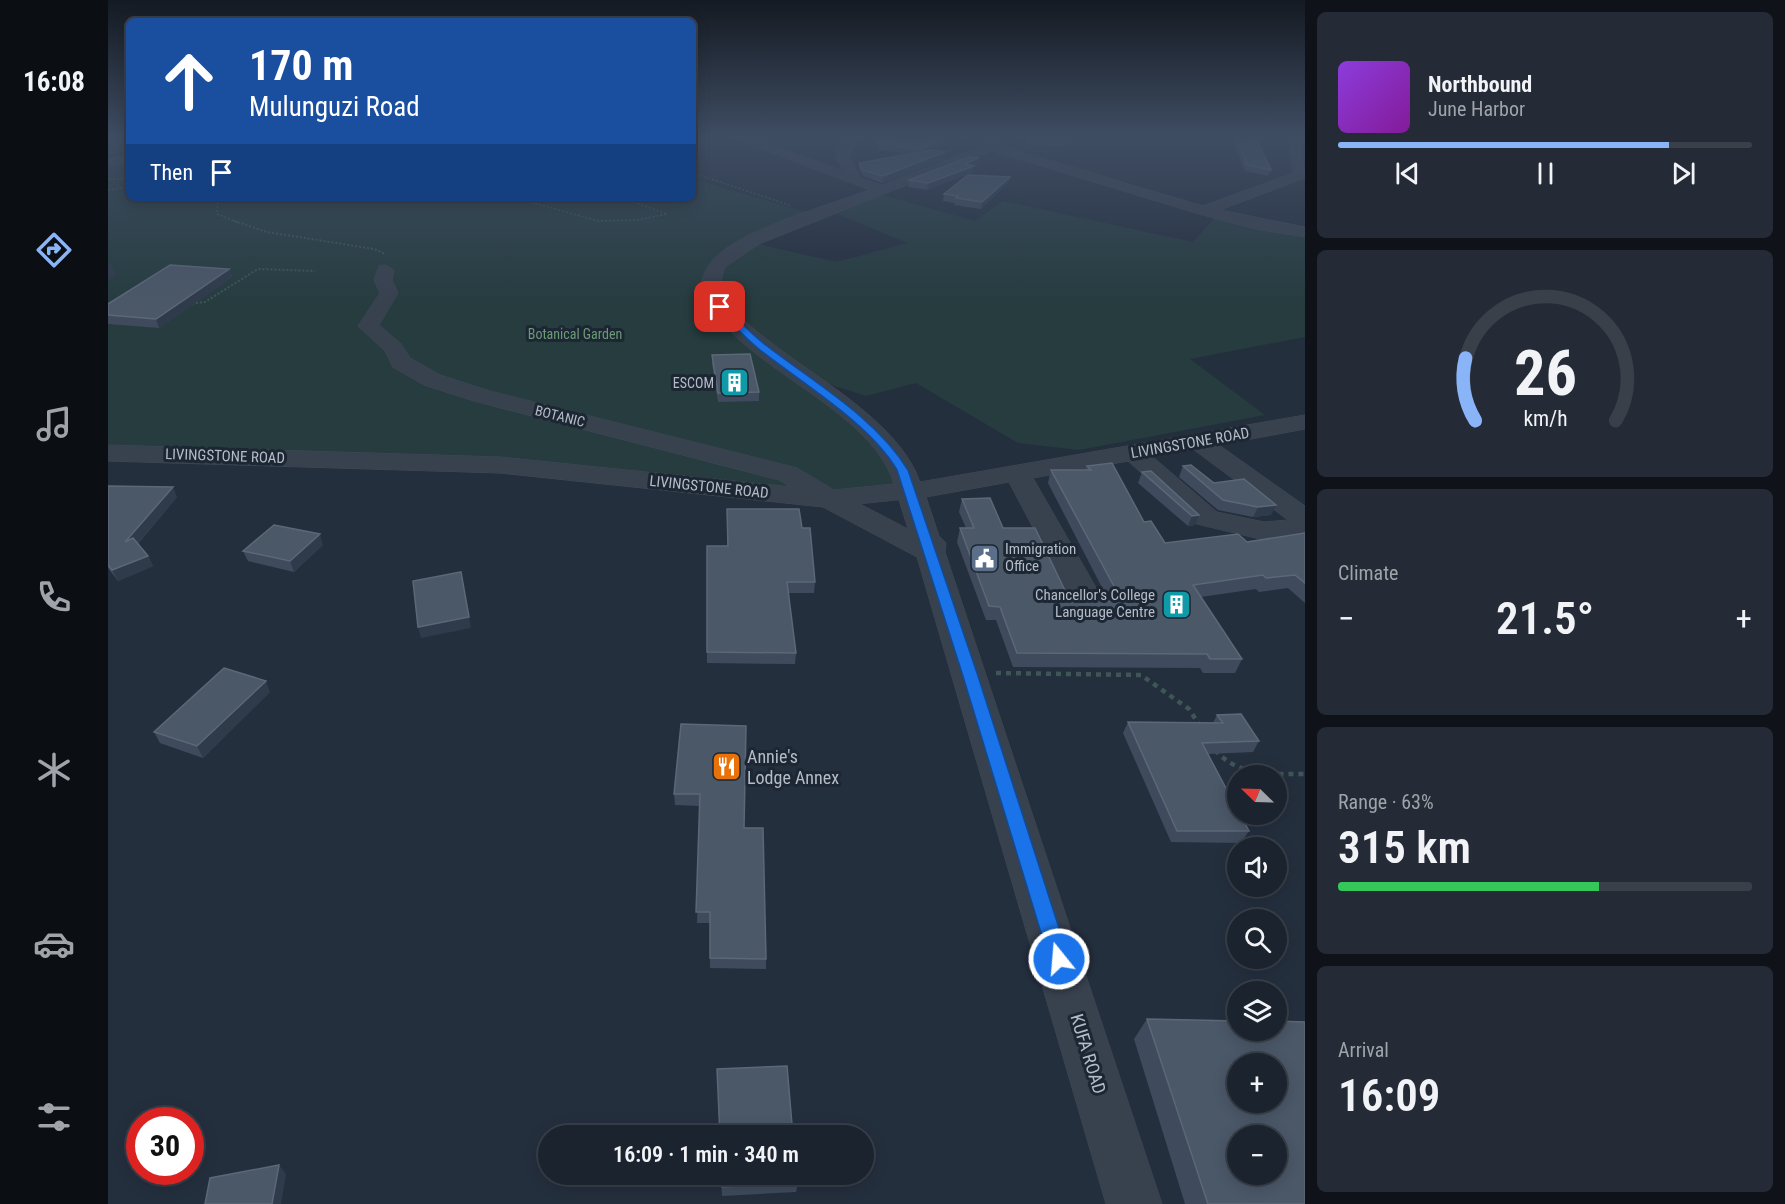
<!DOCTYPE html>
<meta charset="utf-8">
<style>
:root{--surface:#1b232e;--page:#242b36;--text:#f1f3f6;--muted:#a0a4aa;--line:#39404a;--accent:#8ab4f8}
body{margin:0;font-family:"Roboto Condensed",sans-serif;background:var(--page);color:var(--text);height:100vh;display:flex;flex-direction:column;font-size:22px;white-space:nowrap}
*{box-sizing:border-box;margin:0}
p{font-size:20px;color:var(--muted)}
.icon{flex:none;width:33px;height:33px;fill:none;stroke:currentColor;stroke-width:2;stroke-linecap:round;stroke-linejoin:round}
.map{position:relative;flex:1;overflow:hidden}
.panel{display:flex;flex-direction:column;gap:12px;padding:12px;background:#0f1319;width:480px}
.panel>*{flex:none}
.guide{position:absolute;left:18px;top:18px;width:570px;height:183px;border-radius:9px;box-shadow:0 3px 15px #0003,0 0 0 2px var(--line);background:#1a4fa0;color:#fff;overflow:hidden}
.needle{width:39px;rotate:293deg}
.tools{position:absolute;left:1119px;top:765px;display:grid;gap:12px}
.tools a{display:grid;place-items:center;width:60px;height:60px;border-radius:50%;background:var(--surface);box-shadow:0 3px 15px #0003,0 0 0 2px var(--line);font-size:30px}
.speed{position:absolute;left:18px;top:1107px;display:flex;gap:12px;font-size:30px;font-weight:700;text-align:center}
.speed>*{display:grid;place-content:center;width:78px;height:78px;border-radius:50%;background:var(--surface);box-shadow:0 3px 15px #0003,0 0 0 2px var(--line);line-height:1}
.speed .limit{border:9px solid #d22;background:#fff;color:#111}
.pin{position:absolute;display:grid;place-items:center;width:51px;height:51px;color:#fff;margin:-26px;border-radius:12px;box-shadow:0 3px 9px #0006}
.me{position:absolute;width:66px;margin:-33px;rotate:343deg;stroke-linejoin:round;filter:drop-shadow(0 0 4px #0008)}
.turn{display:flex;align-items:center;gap:21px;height:126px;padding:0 24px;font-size:27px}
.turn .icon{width:78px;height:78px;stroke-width:2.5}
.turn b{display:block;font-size:42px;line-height:51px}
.then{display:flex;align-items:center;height:57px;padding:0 24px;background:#0003;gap:12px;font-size:22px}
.big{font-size:45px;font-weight:600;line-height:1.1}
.panel .widget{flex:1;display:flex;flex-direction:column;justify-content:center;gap:9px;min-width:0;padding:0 21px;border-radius:9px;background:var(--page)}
.panel .dial{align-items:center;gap:0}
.dial svg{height:156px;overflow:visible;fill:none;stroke:var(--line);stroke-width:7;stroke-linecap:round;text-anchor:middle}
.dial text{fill:var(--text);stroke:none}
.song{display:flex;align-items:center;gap:18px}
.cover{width:72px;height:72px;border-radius:9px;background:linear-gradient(135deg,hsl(270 70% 55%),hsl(290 70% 35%))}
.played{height:6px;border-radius:3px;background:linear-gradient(90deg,var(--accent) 80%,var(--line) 80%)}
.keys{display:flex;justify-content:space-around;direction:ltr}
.heat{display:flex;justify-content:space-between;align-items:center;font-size:33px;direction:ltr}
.charge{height:9px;border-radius:4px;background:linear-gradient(90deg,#34c759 63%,var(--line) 0)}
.trip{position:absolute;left:430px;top:1125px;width:336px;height:60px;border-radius:30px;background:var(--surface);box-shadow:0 3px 15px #0003,0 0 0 2px var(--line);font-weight:600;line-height:60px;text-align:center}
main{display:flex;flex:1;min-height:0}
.menu{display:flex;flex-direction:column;width:108px;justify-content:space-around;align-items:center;background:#0b0e12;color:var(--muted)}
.menu .icon{width:42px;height:42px}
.menu .on{color:var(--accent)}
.menu b{font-size:27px;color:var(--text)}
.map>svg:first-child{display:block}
.green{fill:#263c3f}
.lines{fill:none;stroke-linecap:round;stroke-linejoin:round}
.minor-casing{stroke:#414a57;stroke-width:1}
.path-far2{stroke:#3f5557;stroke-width:1.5;stroke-dasharray:2 2;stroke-linecap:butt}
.path-far1{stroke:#3f5557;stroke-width:2;stroke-dasharray:2 2;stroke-linecap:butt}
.path{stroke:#3f5557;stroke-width:4.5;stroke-dasharray:5 5;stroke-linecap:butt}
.minor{fill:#38414e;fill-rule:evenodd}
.wall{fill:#3f4b5c}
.shaded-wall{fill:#2f3b4b}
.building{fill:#4b5868;stroke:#5c6777;stroke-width:1.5;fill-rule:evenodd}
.route{fill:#1a73e8;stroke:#114b97;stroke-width:1.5}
.labels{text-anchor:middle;stroke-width:6;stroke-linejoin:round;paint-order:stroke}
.far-park-label{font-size:14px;fill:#6b9a76;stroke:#1d2633}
.far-poi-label{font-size:14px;fill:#b4bcc9;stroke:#1d2633;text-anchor:end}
.far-street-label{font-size:14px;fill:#b4bcc9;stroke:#1d2633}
.street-label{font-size:15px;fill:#b4bcc9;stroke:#1d2633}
.poi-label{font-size:15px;fill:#b4bcc9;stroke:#1d2633;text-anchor:start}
.near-poi-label{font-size:18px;fill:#b4bcc9;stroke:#1d2633;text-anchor:start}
.near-street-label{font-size:18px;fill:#b4bcc9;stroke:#1d2633}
</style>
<main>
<nav class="menu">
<b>16:08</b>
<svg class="icon on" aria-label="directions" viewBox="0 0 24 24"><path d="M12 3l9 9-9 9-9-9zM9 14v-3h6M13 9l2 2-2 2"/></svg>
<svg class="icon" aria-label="music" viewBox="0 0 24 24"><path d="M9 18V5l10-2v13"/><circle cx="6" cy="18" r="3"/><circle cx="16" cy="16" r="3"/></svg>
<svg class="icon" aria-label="phone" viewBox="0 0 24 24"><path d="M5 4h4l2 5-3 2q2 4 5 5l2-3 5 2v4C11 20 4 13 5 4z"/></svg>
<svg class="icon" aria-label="climate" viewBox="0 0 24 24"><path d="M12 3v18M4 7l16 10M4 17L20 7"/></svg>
<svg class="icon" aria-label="car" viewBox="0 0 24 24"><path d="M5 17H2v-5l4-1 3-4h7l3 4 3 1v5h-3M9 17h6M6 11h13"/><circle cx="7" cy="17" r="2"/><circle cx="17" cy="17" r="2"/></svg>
<svg class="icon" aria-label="filters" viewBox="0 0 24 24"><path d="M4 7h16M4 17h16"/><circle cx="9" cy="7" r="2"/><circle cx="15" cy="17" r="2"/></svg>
</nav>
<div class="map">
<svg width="1197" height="1204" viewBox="0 0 1197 1204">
<rect width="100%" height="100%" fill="#242f3e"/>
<path class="green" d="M 0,136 L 21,136 L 21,152 L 0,155 Z
M 21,159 L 21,198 L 585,198 L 585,179 L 705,214 L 641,239 L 658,246 L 729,262 L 799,243 L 730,214 L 771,194 L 867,221 L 895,201 L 1085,242 L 1106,218 L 1197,232 L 1197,337 L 1082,359 L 1157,415 L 971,450 L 910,443 L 808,383 L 758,396 L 683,372 L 779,452 L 798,483 L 685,499 L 392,462 L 0,453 L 0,162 Z"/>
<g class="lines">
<defs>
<path id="minor" d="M 620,136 L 638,136 L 736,171 L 727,156 L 740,136 L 752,136 L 741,156 L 753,178 L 774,185 L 877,145 L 879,136 L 891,136 L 890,145 L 1095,206 L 1185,173 L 1180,136 L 1192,136 L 1197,178 L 1112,210 L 1197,227 L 1197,237 L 1148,229 L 1091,214 L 884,151 L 651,244 L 617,267 L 611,286 C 619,308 638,323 656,337 C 705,377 790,420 812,482 L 1197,415 L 1197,429 L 1111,445 L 1197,506 L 1197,535 L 1156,540 L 1089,524 L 1020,461 L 925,478 L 994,598 L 989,605 L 978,608 L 967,605 L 962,598 L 901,482 L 818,497 L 831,536 L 838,543 L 837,552 L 1054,1204 L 998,1204 L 809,557 L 715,507 L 392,473 L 0,461 L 0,445 L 392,457 L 683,487 L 671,480 L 366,401 L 316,385 L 285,367 L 277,351 L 250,326 L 272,293 L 266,280 L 271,266 L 277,265 L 286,270 L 284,280 L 290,293 L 271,325 L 293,344 L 302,358 L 332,375 L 382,391 L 689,468 L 726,490 L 786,484 C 761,402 617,364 593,286 C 595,273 601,263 611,254 C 640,228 721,205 761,190 ZM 1085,449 L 1180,520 L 1156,522 L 1109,512 L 1045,457 ZM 791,500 L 800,529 L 752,504 Z
M 21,155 L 21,163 L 0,167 L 0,159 Z"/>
</defs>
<use href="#minor" class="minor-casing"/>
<path class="path-far2" d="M 844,136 L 859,140
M 585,173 L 684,206
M 1,179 L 21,179
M 0,190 L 21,187
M 110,198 L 109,214 L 131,223
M 408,198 L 490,221 L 529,220 L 559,214 L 515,198"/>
<path class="path-far1" d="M 126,221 L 159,232 L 266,249 L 277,254
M 80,304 L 97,302 L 150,269 L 207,271"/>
<path class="path" d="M 888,673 L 1033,675 L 1081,709 L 1092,726
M 1107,750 C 1131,777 1164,774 1197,774"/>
<use href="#minor" class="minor"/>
</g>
<path class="wall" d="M 838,136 L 837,142 L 823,150 L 837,152 L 836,159 L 774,183 L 755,176 L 751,169 L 751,163 L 801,154 L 770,149 L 770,143 Z
M 917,136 L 956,136 L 958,141 L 956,147 L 920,145 Z
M 1125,136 L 1147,136 L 1163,170 L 1160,176 L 1137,171 L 1124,139 Z
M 870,158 L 868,165 L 866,166 L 865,172 L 819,190 L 800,187 L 801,180 Z
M 900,183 L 873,209 L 846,205 L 847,203 L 835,201 L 836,194 Z
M 121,269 L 124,277 L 51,328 L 0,324 L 0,304 Z
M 604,355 L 651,392 L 651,401 L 610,402 L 604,364 Z
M 979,466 L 1057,543 L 1139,542 L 1197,533 L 1197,603 L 1180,588 L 1151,592 L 1148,589 L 1093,597 L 1134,659 L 1127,673 L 1095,673 L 1092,668 L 905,667 L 888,620 L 878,620 L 849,542 L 852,528 L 858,528 L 851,512 L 854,499 L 895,528 L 962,601 L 1001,601 L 940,483 L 943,470 L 977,470 Z
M 1075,466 L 1106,483 L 1136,479 L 1163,515 L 1145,517 L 1110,510 L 1071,477 Z
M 1034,472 L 1091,515 L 1087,525 L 1080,526 L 1030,483 Z
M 0,486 L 69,497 L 30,544 L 40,556 L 45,566 L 10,581 L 0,568 Z
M 619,509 L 694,528 L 707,582 L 706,593 L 680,593 L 688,653 L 687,664 L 599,663 L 599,546 L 619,546 Z
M 215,545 L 186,572 L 140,561 L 135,551 Z
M 162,692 L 95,758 L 52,743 L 46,732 Z
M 1109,715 L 1151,741 L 1145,752 L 1100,754 L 1141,831 L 1133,843 L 1063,842 L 1015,733 L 1020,722 L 1105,723 Z
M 573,724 L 636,828 L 658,959 L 658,969 L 602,968 L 602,923 L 589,923 L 592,806 L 567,805 L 566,794 Z
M 1039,1019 L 1197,1204 L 1077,1204 L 1026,1039 Z
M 613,1174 L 689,1174 L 690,1183 L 688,1192 L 614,1196 Z"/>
<path class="shaded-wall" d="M 838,136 L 837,142 L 812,156 L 813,150 Z
M 837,152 L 836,159 L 774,183 L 775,176 Z
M 870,158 L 868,165 L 866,166 L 865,172 L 819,190 L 820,183 Z
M 902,177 L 900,183 L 873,209 L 874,202 Z
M 3,263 L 8,275 L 0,280 L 0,265 Z
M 121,269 L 124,277 L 51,328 L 48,319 Z
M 65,487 L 69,497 L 22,553 L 17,542 Z
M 1168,505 L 1163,515 L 1145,517 L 1150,507 Z
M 1091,515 L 1087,525 L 1080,526 L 1084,516 Z
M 212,534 L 215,545 L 186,572 L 182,561 Z
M 40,556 L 45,566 L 10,581 L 4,570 Z
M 353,572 L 363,628 L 313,638 L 310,627 Z
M 158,681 L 162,692 L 95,758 L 89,746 Z
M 171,1165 L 178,1174 L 173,1204 L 164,1204 Z"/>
<path class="building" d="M 785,136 L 838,136 L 813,150 L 770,143 Z
M 920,136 L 956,136 L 958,141 L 921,139 Z
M 1127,136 L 1147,136 L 1163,170 L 1139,165 Z
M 824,150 L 837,152 L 775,176 L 755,170 L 751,163 Z
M 861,157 L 870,158 L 857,164 L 866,166 L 820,183 L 801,180 Z
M 860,175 L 902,177 L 874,202 L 848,198 L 850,196 L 836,194 Z
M 62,265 L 121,269 L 48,319 L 0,315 L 0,304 Z
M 642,354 L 651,392 L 610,393 L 604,355 Z
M 1004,463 L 1036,522 L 1043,521 L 1057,543 L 1130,534 L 1139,542 L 1197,533 L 1197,583 L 1187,575 L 1158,578 L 1155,575 L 1085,585 L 1134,659 L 1102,659 L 1099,654 L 909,653 L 892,607 L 881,606 L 852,528 L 866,528 L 854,499 L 882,498 L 895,528 L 927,528 L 962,601 L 1014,601 L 943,470 L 983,470 L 979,466 Z
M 1083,465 L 1106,483 L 1136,479 L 1168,505 L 1150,507 L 1115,500 L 1075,466 Z
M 1043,471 L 1091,515 L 1084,516 L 1034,472 Z
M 0,486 L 65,487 L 17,542 L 25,538 L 40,556 L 4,570 L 0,565 Z
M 619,509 L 691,509 L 694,528 L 702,528 L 707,582 L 679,582 L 688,653 L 599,652 L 599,546 L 620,546 Z
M 166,525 L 212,534 L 182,561 L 135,551 Z
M 353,572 L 361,617 L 310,627 L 305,581 Z
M 116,668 L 158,681 L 89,746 L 46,732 Z
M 1133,714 L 1151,741 L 1094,743 L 1130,811 L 1130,814 L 1132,814 L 1141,831 L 1069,831 L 1020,722 L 1115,723 L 1109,715 Z
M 573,724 L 638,726 L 636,828 L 655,828 L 658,959 L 602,958 L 602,912 L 588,912 L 592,794 L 566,794 Z
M 1039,1019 L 1130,1021 L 1130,1030 L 1168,1030 L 1168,1021 L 1197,1022 L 1197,1204 L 1100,1204 ZM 1130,1064 L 1168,1064 L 1168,1102 L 1130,1102 ZM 1130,1136 L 1168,1136 L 1168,1174 L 1130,1174 Z
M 679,1066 L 685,1136 L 612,1136 L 609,1069 Z
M 171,1165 L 164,1204 L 97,1204 L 102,1178 Z
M 613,1174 L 689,1174 L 690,1183 L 614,1187 Z"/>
<linearGradient id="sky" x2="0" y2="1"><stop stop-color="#141a22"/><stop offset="0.45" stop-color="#3f4d63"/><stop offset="1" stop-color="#3f4d63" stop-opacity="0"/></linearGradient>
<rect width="1197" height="305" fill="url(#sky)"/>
<path class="route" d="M 609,305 L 615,305 C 629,319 643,334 659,346 C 707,383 768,418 800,470 L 869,673 L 961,959 L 958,966 L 951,969 L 944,966 L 941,959 L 854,673 L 789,470 C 761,423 695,384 652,350 C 637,338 623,322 609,309 Z"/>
<defs>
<symbol id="building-square" viewBox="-11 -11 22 22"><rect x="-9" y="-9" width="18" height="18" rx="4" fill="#0f9aa8" stroke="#1d2633"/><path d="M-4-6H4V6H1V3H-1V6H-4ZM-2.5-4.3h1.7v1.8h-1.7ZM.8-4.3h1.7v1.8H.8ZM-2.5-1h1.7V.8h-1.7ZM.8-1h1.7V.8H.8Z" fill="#fff"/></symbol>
<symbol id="civic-square" viewBox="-11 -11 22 22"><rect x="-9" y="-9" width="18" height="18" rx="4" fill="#5c6f8a" stroke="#1d2633"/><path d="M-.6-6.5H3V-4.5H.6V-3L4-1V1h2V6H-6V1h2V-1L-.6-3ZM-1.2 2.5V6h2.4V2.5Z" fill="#fff"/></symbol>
<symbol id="restaurant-square" viewBox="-11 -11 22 22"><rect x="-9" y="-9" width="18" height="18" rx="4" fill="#e8710a" stroke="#1d2633"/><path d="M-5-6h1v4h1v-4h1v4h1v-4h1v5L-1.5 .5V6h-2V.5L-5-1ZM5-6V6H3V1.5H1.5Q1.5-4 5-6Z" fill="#fff"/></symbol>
</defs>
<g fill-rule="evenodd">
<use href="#building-square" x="610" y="366" width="33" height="33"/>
<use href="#civic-square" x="860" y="542" width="33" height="33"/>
<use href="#building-square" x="1052" y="588" width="33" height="33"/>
<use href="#restaurant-square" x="602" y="750" width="33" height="33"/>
</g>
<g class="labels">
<g class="far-park-label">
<text x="467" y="339">Botanical Garden</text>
</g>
<g class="far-poi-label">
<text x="606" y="388">ESCOM</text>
</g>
<g class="far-street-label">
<text transform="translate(452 416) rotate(14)" y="5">BOTANIC</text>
</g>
<g class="street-label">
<text transform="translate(1082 443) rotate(-10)" y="5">LIVINGSTONE ROAD</text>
<text transform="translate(117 456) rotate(2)" y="5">LIVINGSTONE ROAD</text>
<text transform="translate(601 487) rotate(6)" y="5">LIVINGSTONE ROAD</text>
</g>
<g class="poi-label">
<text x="897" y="554">Immigration<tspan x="897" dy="17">Office</tspan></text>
<text x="1047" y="600" text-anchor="end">Chancellor's College<tspan x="1047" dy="17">Language Centre</tspan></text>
</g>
<g class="near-poi-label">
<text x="639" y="763">Annie's<tspan x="639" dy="21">Lodge Annex</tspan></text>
</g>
<g class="near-street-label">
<text transform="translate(980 1054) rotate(73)" y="6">KUFA ROAD</text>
</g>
</g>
</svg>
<div class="tools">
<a><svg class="needle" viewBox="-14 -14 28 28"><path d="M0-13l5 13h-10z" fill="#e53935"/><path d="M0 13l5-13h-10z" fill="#a0a4aa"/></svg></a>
<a><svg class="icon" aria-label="sound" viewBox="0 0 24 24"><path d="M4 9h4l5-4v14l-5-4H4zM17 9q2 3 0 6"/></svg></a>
<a><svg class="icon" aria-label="search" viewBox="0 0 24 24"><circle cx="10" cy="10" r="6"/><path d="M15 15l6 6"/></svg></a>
<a><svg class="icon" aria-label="layers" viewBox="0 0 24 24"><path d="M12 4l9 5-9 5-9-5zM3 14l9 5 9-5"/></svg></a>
<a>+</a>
<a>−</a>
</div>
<div class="speed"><div class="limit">30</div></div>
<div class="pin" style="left:612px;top:307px;background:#d93025"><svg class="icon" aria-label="arrive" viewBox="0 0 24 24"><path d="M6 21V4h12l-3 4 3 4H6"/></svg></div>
<svg class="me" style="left:951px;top:959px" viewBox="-20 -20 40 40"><circle r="17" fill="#1a73e8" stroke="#fff" stroke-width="3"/><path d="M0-11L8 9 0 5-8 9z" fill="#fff"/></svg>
<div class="trip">16:09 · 1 min · 340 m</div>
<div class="guide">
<div class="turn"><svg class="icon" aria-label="ahead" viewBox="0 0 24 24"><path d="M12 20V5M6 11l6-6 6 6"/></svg><div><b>170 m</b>Mulunguzi Road</div></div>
<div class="then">Then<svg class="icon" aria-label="arrive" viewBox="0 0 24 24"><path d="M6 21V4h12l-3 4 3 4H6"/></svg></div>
</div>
</div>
<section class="panel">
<div class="widget">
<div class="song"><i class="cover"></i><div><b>Northbound</b><p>June Harbor</p></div></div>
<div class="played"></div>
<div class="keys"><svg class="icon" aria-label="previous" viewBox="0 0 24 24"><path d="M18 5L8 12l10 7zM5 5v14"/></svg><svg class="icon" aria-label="pause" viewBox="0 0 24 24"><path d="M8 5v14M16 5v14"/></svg><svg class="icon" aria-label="next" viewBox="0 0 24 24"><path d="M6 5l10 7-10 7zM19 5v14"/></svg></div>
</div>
<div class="widget dial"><svg viewBox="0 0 100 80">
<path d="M14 69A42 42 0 1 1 86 69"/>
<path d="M14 69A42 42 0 0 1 9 37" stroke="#8ab4f8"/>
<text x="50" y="56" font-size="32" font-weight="700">26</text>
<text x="50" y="72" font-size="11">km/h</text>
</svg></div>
<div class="widget"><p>Climate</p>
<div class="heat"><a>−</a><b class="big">21.5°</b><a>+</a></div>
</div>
<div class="widget"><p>Range · 63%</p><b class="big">315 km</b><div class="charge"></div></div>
<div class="widget"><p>Arrival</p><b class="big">16:09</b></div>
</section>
</main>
